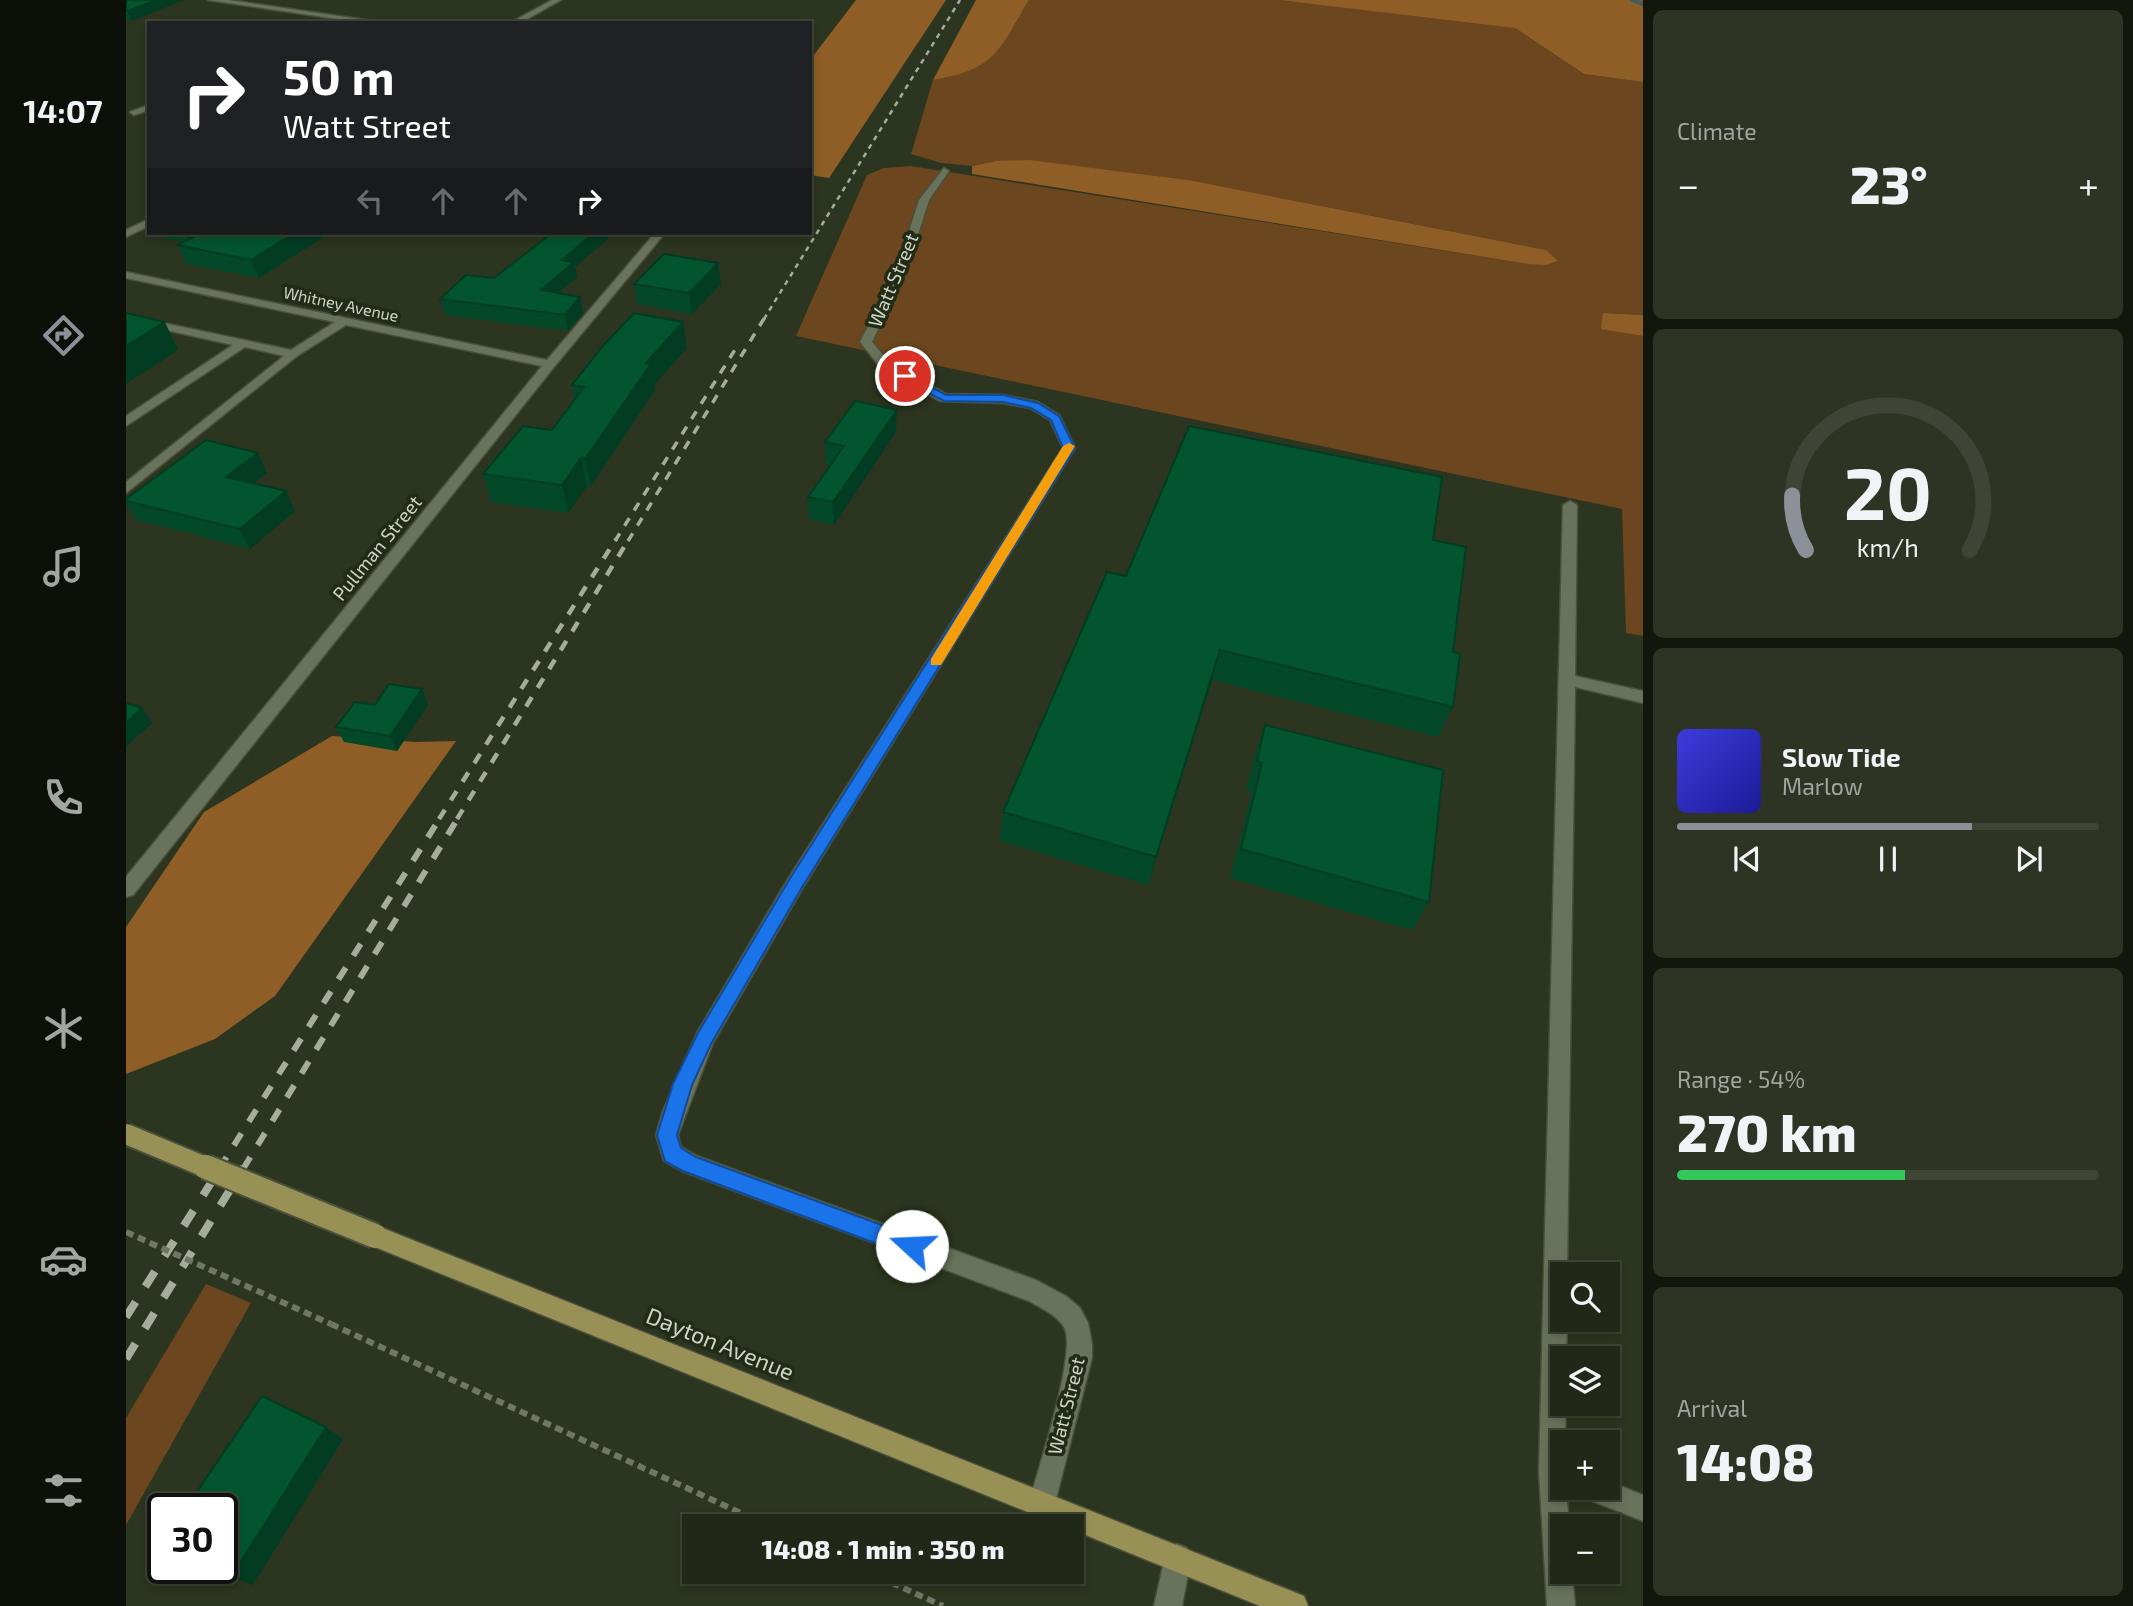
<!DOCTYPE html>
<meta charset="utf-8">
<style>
:root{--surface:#212817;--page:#2d3424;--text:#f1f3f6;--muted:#a2a6a1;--line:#3e4436;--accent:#8c9099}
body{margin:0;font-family:"Exo 2",sans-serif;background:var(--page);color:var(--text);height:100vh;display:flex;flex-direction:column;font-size:26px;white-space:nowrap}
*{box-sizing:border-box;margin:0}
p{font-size:23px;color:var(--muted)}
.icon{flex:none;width:38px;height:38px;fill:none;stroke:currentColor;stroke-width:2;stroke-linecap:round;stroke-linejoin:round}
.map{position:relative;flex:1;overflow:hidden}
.panel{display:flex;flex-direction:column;gap:10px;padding:10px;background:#12160d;width:490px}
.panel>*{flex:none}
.banner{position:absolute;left:21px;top:21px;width:665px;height:214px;border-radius:0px;box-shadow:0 4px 10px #0003,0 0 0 2px var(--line);background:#202124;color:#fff;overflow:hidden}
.controls{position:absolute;left:1424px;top:1262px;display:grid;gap:14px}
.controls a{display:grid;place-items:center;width:70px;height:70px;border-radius:0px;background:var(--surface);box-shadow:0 4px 10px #0003,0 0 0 2px var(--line);font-size:35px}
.speed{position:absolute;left:21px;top:1493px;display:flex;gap:14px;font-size:35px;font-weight:700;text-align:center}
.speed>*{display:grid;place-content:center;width:91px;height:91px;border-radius:50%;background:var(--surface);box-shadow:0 4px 10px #0003,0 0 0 2px var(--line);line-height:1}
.speed .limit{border:4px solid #111;border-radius:10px;background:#fff;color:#111}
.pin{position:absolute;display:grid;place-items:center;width:60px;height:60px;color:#fff;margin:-30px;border:4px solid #fff;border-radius:50%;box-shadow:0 2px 7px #0007}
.me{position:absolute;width:77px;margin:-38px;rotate:290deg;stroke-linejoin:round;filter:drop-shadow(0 0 5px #0008)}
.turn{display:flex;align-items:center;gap:24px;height:147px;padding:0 21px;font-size:32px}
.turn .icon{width:91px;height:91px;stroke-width:2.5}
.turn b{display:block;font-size:49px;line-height:60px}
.lanes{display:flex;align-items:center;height:66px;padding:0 21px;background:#0003;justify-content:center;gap:35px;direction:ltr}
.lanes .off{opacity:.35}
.big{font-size:52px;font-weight:800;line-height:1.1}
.panel .card{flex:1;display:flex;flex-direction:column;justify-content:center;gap:10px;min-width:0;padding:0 24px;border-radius:10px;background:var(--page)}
.panel .dial{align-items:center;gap:0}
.dial svg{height:182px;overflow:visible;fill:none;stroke:var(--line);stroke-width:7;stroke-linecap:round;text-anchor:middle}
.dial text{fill:var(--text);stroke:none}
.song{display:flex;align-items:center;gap:21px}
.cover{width:84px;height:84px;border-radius:10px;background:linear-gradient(135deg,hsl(240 70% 55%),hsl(240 70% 35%))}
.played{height:7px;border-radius:4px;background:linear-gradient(90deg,var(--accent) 70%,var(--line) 70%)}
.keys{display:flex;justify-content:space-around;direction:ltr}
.heat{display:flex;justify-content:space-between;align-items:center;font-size:38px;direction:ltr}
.charge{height:10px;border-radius:5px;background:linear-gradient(90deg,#34c759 54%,var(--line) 0)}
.trip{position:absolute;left:556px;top:1514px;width:402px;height:70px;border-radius:0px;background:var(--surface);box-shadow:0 4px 10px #0003,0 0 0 2px var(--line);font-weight:800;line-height:70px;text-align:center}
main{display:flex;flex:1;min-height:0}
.dock{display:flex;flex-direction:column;width:126px;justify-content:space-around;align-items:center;background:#0d1009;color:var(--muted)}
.dock .icon{width:49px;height:49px}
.dock .selected{color:var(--accent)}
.dock b{font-size:32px;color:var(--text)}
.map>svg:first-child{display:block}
.green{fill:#6b461e}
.forest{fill:#8f5e27}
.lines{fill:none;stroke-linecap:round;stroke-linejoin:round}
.stream{stroke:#435c55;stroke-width:4.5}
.minor-casing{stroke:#49503c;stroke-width:3}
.major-casing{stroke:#49503c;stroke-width:3}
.path{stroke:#707765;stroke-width:6;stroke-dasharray:8 5;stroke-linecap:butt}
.minor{fill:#69735b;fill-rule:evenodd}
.major{fill:#989156;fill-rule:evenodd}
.rail-far4{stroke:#a5ac9c;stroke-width:2.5;stroke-dasharray:5 5;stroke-linecap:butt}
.rail-far3{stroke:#a5ac9c;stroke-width:3.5;stroke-dasharray:9 9;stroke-linecap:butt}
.rail-far2{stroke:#a5ac9c;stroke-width:4.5;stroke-dasharray:11 11;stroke-linecap:butt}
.rail-far1{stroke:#a5ac9c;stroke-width:6;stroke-dasharray:14 14;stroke-linecap:butt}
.rail{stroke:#a5ac9c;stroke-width:8;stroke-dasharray:18 18;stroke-linecap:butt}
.major-bridge-far1-casing{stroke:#49503c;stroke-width:24;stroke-linecap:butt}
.major-bridge-casing{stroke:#49503c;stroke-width:28;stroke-linecap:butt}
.path-bridge{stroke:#707765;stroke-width:6;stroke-dasharray:8 5;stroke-linecap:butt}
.major-bridge-far1{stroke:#989156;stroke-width:20}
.major-bridge{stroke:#989156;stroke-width:24}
.wall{fill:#034929}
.shaded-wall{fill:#023c22}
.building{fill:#035530;stroke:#023c22;stroke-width:2}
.route{fill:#1a73e8;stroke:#114b97;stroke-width:2}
.slow{fill:#f59e0b}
.labels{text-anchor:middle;stroke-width:7;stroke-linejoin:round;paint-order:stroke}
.far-street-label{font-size:16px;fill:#ced4c6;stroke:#222b15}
.street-label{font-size:19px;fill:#ced4c6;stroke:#222b15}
.near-street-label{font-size:23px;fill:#ced4c6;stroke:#222b15}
</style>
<main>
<nav class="dock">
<b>14:07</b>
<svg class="icon selected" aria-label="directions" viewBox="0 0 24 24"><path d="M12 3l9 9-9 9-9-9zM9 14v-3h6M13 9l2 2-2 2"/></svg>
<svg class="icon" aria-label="music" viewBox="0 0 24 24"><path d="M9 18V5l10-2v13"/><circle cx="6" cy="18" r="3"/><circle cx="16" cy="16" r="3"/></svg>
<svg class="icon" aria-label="phone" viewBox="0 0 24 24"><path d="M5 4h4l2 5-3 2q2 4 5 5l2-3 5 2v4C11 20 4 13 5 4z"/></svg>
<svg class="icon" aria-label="climate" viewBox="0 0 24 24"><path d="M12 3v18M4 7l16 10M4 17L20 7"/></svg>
<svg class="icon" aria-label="car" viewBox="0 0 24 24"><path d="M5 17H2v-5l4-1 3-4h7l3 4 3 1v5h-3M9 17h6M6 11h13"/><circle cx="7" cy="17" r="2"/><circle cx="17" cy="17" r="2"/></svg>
<svg class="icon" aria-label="filters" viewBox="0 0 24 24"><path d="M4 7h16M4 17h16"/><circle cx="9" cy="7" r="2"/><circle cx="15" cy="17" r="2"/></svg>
</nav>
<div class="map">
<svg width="1517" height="1606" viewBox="0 0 1517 1606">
<rect width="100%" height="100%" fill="#2c351f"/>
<path class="green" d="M 903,0 L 1153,0 L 1327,18 L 1389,28 L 1458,74 L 1517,82 L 1517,315 L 1478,313 L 1476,328 L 1517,336 L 1517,636 L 1500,633 L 1496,509 L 670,336 L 741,175 L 758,168 L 785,166 L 1402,264 L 1431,262 L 1420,250 L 1063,180 L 975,169 L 870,161 L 846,166 L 815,163 L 785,154 L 807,80 C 866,70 875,48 903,0 Z
M 80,1284 L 125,1303 L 0,1525 L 0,1418 Z"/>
<path class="forest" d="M 730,0 L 820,0 L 703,178 L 684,175 L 684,60 Z
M 850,0 L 903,0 C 873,50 870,70 807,80 Z
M 1153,0 L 1517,0 L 1517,82 L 1458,74 L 1389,28 Z
M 903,160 L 1063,180 L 1420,250 L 1432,261 L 1420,265 L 1402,264 L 846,174 L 846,166 L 870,161 Z
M 1477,313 L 1517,315 L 1517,336 L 1475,329 Z
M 206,736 L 290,742 L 330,741 L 149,996 L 89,1039 L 0,1074 L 0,927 L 78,812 Z"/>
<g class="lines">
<path class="stream" d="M 1506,0 L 1517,4"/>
<defs>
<path id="minor" d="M 82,0 L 102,0 L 261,23 L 239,23 Z
M 426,0 L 435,0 L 394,23 L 384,23 Z
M 23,105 L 23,110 L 8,115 L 4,112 Z
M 818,168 L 823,171 L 803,200 L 781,269 L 746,342 L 763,362 L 820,394 L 877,395 L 912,402 L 933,415 L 949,448 L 676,889 L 587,1043 L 552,1135 L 555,1147 L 571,1156 L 910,1280 L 940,1296 L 954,1308 L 962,1323 L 966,1344 L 966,1358 L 929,1503 L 925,1512 L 916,1516 L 907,1512 L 903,1503 C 911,1473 952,1350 938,1327 C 931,1315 915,1308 903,1301 L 556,1171 L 538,1161 L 530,1135 L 537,1111 L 571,1033 L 662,879 L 937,448 L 924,420 L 904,408 L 877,403 L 814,401 L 755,368 L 734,342 L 771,269 L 793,200 Z
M 23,219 L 23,226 L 0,237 L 0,230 Z
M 529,233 L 539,233 L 428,367 L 7,895 L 0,897 L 0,877 L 416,366 L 220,325 L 171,356 L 0,493 L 0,482 L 158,356 L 119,347 L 0,426 L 0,416 L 107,345 L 0,321 L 0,315 L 165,350 L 209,322 L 0,278 L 0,272 L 421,360 Z
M 1444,501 L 1451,505 L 1449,676 L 1517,691 L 1517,703 L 1449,687 L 1441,1274 L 1437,1274 L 1437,1320 L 1441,1320 L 1440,1358 L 1437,1358 L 1437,1404 L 1440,1404 L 1437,1488 L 1440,1488 L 1443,1526 L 1437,1526 L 1437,1572 L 1446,1572 L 1449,1606 L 1421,1606 L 1413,1472 L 1437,505 Z
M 1482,1481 L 1517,1495 L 1517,1521 L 1456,1497 L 1452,1488 L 1482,1488 Z
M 1051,1544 L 1061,1548 L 1065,1558 L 1056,1606 L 1028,1606 L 1041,1548 Z"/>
<path id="major" d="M 249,1225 L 1168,1592 L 1178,1596 L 1182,1606 L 1134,1606 L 947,1530 L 947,1526 L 936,1526 L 249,1247 L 241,1244 L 237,1236 L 241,1228 Z"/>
</defs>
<use href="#minor" class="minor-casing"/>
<use href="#major" class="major-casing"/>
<path class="path" d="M 205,1324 L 643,1526
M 742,1572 L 817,1606"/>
<use href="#minor" class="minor"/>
<use href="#major" class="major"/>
<path class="rail-far4" d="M 638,319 L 834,0"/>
<path class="rail-far3" d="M 489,541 L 612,345
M 502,541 L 639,317"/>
<path class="rail-far2" d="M 313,819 L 490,539
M 331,819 L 503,539"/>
<path class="rail-far1" d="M 93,1169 L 314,818
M 117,1169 L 332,818"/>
<path class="rail" d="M 0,1317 L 95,1167
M 0,1359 L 118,1167"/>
<defs>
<path id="major-bridge-far1" d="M 0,1134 L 84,1169"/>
<path id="major-bridge" d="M 80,1167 L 249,1236"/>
</defs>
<use href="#major-bridge-far1" class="major-bridge-far1-casing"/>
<use href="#major-bridge" class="major-bridge-casing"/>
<path class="path-bridge" d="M 0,1232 L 205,1324"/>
<use href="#major-bridge-far1" class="major-bridge-far1"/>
<use href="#major-bridge" class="major-bridge"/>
</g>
<path class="wall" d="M 0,0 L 6,21 L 0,20 Z
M 36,233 L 204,233 L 133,278 L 60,264 L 52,245 L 58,242 L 39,239 Z
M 426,233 L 489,233 L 449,267 L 451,277 L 432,293 L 454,297 L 457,313 L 442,331 L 319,315 L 314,299 L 368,278 Z
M 508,284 L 595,284 L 566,314 L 511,304 Z
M 561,348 L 528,385 L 529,390 L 465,486 L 461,486 L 442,513 L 365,502 L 357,474 L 426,430 L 449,399 L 446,385 Z
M 770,432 L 708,525 L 683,519 L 682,497 L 705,465 L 700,464 L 699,442 Z
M 141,473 L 127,483 L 160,491 L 169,511 L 124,549 L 10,520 L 0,503 L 0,499 Z
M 1307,540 L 1327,652 L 1327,707 L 1312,737 L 1086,680 L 1022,885 L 874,841 L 877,812 L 1000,576 Z
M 296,689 L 302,705 L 271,751 L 218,742 L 210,727 L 249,705 Z
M 1139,725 L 1303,902 L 1286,930 L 1104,878 L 1126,792 L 1120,791 L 1129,755 Z"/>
<path class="shaded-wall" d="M 30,0 L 58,0 L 6,21 L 2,11 Z
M 169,233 L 204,233 L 133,278 L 125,260 Z
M 468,233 L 489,233 L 449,267 L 451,277 L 418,305 L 415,290 L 436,260 Z
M 592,263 L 595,284 L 566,314 L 563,293 Z
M 454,297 L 457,313 L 442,331 L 439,315 Z
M 39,322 L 52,350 L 0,384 L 0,346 Z
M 557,322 L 561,348 L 528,385 L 529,390 L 465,486 L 459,459 L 520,363 Z
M 771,410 L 770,432 L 708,525 L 707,502 Z
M 132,453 L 141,473 L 110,497 L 100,477 Z
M 455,458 L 461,486 L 442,513 L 436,485 Z
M 160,491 L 169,511 L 124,549 L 114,529 Z
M 1094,650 L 1086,680 L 1022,885 L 1030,857 Z
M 296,689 L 302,705 L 271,751 L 264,736 Z
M 16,708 L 26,723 L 0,747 L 0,723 Z
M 200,1427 L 217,1439 L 127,1585 L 105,1577 Z"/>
<path class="building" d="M 0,0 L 30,0 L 2,11 L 0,10 Z
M 74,233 L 169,233 L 125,260 L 52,245 Z
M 426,233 L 468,233 L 436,260 L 448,262 L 415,290 L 454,297 L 439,315 L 314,299 L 340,275 L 368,278 Z
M 538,254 L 592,263 L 563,293 L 508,284 Z
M 0,313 L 39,322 L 0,346 Z
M 508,313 L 557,322 L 520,363 L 525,364 L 459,459 L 455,458 L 436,485 L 357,474 L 397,426 L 426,430 L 458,387 L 446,385 L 476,347 Z
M 729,401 L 771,410 L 707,502 L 682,497 L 718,446 L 699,442 Z
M 1063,426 L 1316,477 L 1307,540 L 1340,547 L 1327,652 L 1334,654 L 1327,707 L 1094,650 L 1030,857 L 877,812 L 981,572 L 1000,576 Z
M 80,440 L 132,453 L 100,477 L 160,491 L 114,529 L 0,501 L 0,499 Z
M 263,684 L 296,689 L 264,736 L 210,727 L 229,702 L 249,705 Z
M 0,703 L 16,708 L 0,723 Z
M 1139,725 L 1317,770 L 1303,902 L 1115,849 L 1136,763 L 1131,761 Z
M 136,1396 L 200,1427 L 105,1577 L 88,1568 L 96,1568 L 96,1508 L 60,1508 Z"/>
<path class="route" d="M 779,373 L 820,395 L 877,395 L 912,403 L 933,416 L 949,448 L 675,889 L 585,1044 L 566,1085 L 551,1135 L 555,1148 L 570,1157 L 794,1239 L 797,1246 L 794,1254 L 786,1257 L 557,1171 L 539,1161 L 531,1135 L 547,1084 L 572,1033 L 663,880 L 937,448 L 925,420 L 905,408 L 877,402 L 818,401 L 775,379 L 773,376 Z"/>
<path class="slow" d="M 943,443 L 949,446 L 815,665 L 805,665 L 805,659 L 937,446 Z"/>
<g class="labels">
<g class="far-street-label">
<text transform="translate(215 304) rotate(12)" y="6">Whitney Avenue</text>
</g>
<g class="street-label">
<text transform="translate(767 280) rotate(-67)" y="7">Watt Street</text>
<text transform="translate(251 548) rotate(-51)" y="7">Pullman Street</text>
<text transform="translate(940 1406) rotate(-76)" y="7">Watt Street</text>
</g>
<g class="near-street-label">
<text transform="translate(594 1344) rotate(22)" y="8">Dayton Avenue</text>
</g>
</g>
</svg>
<div class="controls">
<a><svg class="icon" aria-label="search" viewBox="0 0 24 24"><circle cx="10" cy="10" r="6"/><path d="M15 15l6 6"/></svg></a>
<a><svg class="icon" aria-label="layers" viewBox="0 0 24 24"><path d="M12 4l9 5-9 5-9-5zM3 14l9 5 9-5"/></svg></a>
<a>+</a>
<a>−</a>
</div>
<div class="speed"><div class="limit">30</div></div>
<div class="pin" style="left:779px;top:376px;background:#d93025"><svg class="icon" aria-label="arrive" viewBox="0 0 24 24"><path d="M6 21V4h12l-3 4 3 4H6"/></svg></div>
<svg class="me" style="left:786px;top:1246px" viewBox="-20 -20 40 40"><circle r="19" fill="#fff"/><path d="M0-13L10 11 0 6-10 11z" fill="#1a73e8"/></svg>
<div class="trip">14:08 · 1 min · 350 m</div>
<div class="banner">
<div class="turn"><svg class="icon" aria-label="right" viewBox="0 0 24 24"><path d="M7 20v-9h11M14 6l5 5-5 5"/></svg><div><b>50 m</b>Watt Street</div></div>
<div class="lanes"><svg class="icon off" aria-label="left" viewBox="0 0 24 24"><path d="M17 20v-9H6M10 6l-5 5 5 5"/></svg><svg class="icon off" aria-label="ahead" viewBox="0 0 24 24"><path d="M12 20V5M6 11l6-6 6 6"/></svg><svg class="icon off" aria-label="ahead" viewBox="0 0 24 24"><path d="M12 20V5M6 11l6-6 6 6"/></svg><svg class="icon" aria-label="right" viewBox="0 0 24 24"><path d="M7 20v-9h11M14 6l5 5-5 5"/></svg></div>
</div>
</div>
<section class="panel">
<div class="card"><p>Climate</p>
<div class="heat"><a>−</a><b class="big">23°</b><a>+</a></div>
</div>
<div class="card dial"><svg viewBox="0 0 100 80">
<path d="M14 69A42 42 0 1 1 86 69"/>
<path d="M14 69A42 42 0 0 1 8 45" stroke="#8c9099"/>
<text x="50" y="56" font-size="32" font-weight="700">20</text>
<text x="50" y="72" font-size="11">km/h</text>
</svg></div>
<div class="card">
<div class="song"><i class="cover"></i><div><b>Slow Tide</b><p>Marlow</p></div></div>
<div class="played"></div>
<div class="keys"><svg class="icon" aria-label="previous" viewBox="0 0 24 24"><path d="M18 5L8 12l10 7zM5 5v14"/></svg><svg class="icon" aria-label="pause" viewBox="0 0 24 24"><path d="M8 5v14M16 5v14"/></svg><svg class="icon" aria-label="next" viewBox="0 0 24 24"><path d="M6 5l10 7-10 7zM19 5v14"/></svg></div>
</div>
<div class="card"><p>Range · 54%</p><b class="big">270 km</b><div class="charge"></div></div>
<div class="card"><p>Arrival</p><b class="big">14:08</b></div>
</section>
</main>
